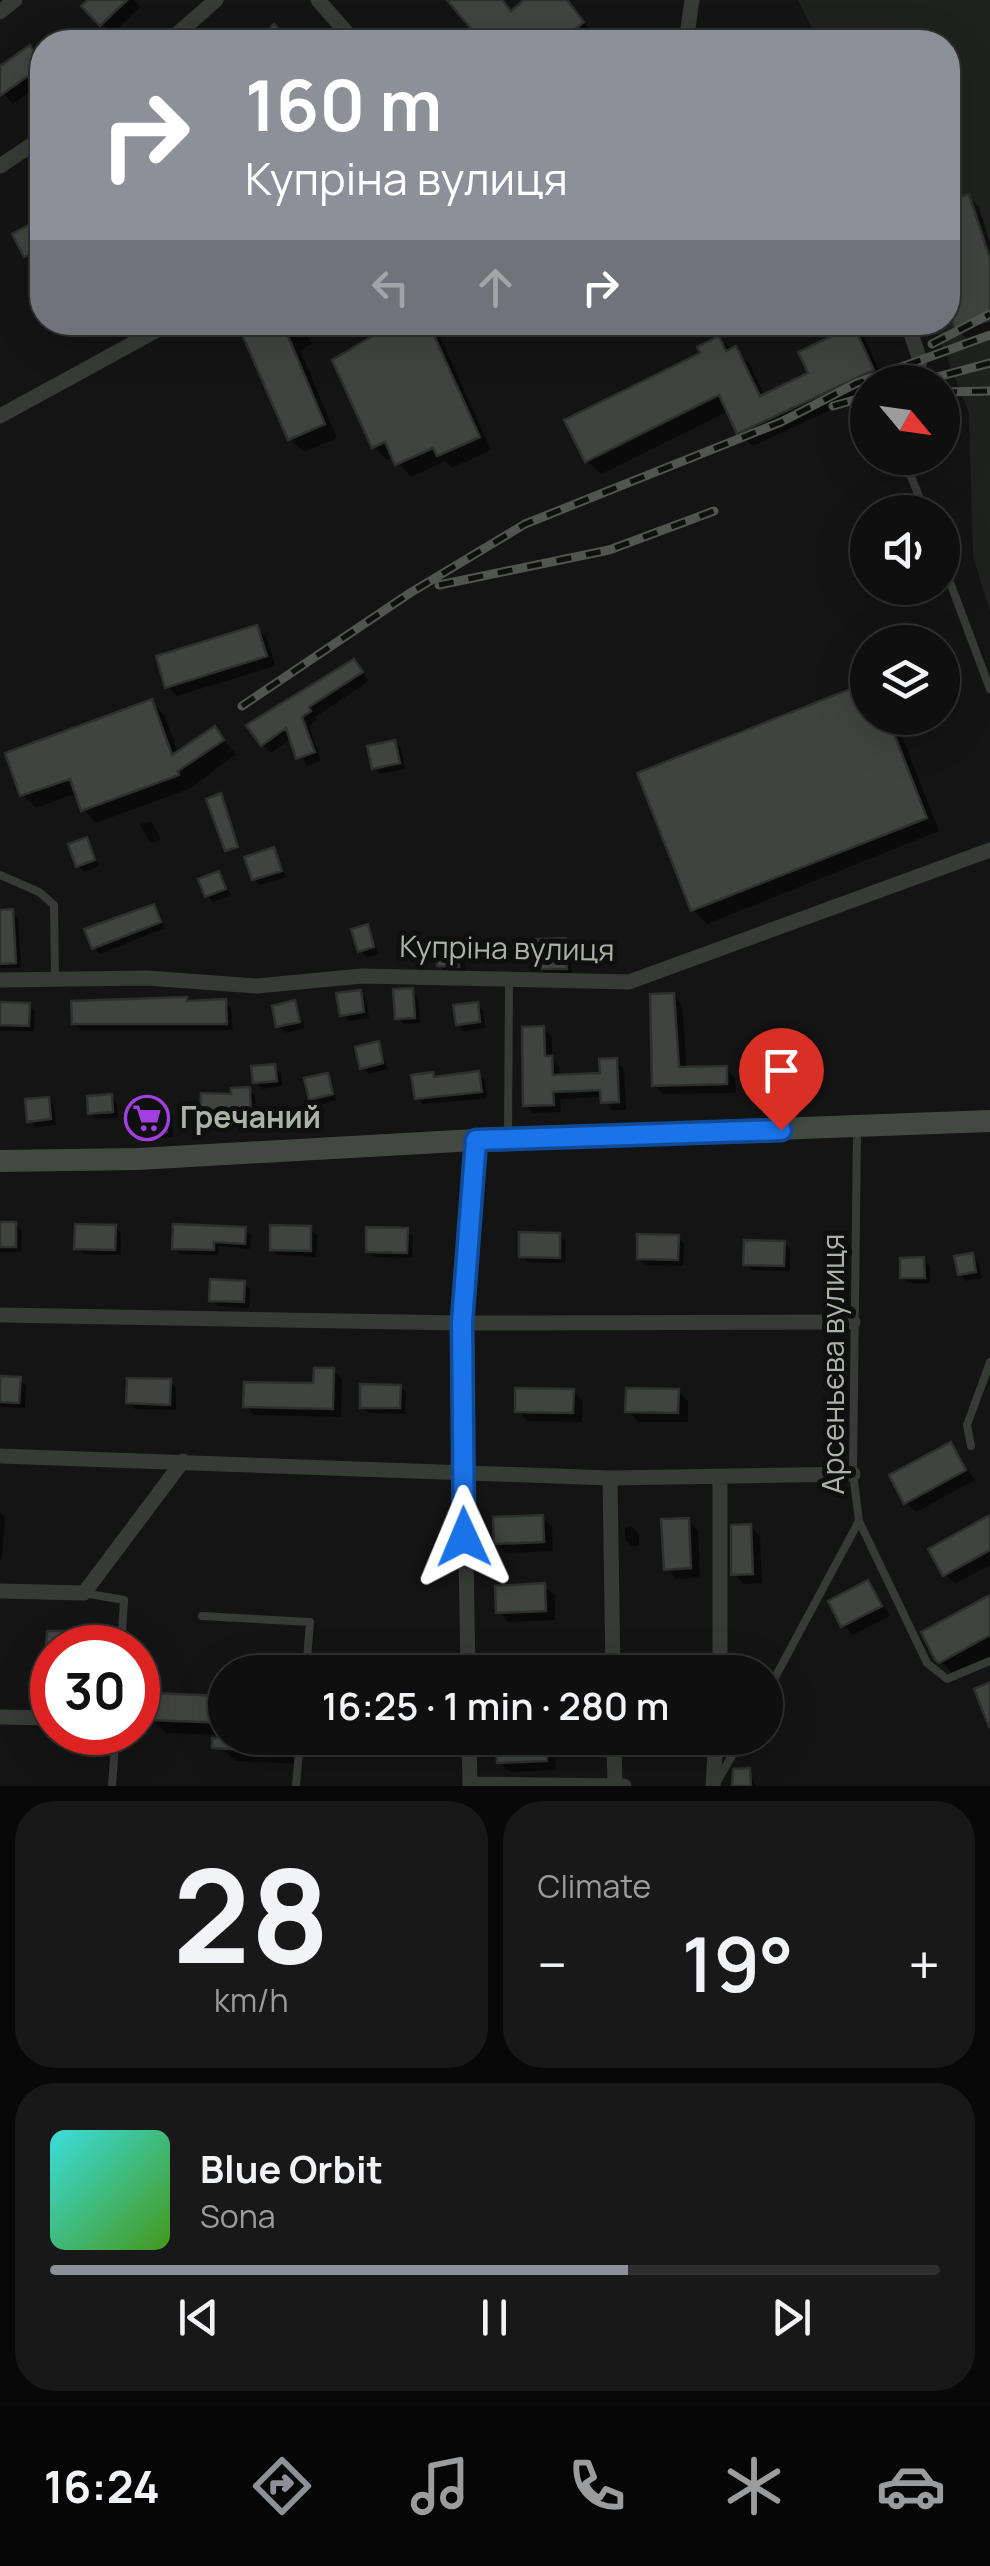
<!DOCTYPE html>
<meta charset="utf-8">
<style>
:root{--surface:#0e0f0e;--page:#171817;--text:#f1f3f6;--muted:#9b9c9e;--line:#2e2f2e;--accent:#8c9099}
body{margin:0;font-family:Manrope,sans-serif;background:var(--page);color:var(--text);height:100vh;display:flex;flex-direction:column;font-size:38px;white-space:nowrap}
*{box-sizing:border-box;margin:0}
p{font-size:32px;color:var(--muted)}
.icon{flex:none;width:55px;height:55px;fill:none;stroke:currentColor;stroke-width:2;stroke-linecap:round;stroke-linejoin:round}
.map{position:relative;height:1786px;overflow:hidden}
.side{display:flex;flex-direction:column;gap:15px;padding:15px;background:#080808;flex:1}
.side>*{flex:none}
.top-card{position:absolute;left:30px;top:30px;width:930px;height:305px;border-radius:40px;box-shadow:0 10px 40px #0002,0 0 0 2px var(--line);background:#8c9099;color:#fff;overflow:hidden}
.needle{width:65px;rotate:119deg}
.buttons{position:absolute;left:850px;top:365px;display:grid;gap:20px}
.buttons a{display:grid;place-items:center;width:110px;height:110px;border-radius:50%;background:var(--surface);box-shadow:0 10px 40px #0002,0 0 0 2px var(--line);font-size:50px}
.speed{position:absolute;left:30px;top:1625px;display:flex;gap:20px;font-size:50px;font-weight:700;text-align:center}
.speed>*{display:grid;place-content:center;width:130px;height:130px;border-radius:50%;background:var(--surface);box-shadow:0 10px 40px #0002,0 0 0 2px var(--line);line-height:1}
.speed .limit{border:15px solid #d22;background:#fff;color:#111}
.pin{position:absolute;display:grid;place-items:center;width:85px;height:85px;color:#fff;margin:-102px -42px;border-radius:50% 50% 50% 0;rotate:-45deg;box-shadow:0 0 10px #0007}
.pin .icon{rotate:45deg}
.me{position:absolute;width:110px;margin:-55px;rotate:359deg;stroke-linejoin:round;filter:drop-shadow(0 0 8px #0008)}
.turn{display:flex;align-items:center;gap:35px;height:210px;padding:0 50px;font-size:45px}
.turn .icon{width:130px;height:130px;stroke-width:2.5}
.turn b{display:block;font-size:70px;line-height:85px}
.lanes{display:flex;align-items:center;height:95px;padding:0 50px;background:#0003;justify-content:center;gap:50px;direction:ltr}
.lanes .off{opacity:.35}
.big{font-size:75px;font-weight:600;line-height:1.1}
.side .tile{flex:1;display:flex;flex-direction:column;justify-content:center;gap:15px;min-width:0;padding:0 35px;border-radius:40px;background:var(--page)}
.side .dial{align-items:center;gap:0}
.dial b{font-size:130px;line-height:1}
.song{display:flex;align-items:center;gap:30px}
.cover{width:120px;height:120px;border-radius:15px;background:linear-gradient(135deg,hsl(180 70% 55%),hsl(100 70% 35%))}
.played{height:10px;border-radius:5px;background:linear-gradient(90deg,var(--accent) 65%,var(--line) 65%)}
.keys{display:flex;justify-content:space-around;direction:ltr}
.heat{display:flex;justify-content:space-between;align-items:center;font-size:55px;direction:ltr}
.side .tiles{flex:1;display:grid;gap:15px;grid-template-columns:1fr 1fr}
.tile:last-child{grid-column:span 2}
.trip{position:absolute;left:208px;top:1655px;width:575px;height:100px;border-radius:50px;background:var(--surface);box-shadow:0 10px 40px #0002,0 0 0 2px var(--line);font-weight:600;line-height:100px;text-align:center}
.tabs{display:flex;height:160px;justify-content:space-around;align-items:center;background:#060606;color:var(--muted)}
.tabs .icon{width:70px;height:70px}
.tabs .selected{color:var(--accent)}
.tabs b{font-size:45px;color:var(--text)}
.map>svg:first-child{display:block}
.built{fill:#1f211f}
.shadow{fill:#0007}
.building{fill:#404440;stroke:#2d302d;stroke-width:2.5}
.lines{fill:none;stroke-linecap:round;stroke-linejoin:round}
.service{stroke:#373b36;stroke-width:8}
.minor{stroke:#373b36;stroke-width:15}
.secondary{stroke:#444842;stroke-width:22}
.rail-casing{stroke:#51554f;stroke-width:9}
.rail{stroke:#0e0f0e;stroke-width:5;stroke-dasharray:15;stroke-linecap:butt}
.route-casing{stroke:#114b97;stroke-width:25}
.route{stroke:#1a73e8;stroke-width:18}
.labels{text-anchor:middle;stroke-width:10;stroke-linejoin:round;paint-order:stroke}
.street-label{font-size:30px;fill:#aab3a6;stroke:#0e0f0e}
.poi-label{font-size:30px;font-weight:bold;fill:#aab3a6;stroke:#0e0f0e;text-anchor:start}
</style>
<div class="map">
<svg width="990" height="1786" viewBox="0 0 990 1786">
<rect width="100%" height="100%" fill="#131413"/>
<path class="built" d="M 798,0 L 990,0 L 990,611 L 973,557 L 969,413 L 933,323 L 948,322 L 948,42 L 819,42 Z"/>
<path class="shadow" d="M 91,0 L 134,0 L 140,7 L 112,34 L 85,6 Z
M 501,0 L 512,13 L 528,0 L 566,0 L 596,37 L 589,42 L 485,42 L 451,1 Z
M 29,48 L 42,63 L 42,83 L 13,104 L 0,89 L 0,69 Z
M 969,197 L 979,207 L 990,242 L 990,333 L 968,340 L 958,330 L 948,297 L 948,204 Z
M 42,221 L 42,257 L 32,262 L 16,235 Z
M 299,322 L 312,344 L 300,350 L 337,438 L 304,452 L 290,438 L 246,335 Z
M 410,322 L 429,322 L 437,330 L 491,450 L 452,468 L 445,461 L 411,477 L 394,457 L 387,460 L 374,447 L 374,339 Z
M 651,322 L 676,322 L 660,331 Z
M 826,322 L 857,322 L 885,382 L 868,382 L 868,393 L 753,446 L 739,433 L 729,411 L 601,474 L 587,461 L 718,339 L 749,363 L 765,396 L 812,374 L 833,338 Z
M 256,628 L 267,638 L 275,666 L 177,696 L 167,686 Z
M 354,662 L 369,681 L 315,717 L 317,720 L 309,726 L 321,761 L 307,766 L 292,738 L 271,753 L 263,744 Z
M 151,702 L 165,716 L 178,754 L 215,729 L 236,754 L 191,788 L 96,823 L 83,809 L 77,793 L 36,808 L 23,795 Z
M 868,718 L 895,718 L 939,831 L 707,924 L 693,910 Z
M 394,742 L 401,749 L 405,769 L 380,774 L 374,768 Z
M 151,821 L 161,840 L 150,843 L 140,824 Z
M 87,840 L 100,866 L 84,872 L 78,865 Z
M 273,850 L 286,877 L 260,885 L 254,879 Z
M 219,874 L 231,895 L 213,902 L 207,896 Z
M 153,907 L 165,928 L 100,954 L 94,948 Z
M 0,912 L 12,912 L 18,918 L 21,968 L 0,968 Z
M 367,927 L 379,954 L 367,957 L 361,951 Z
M 565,940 L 571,947 L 572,974 L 546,974 L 539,968 Z
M 458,949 L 464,955 L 465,972 L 446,972 L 439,965 Z
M 412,991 L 418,997 L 420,1023 L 404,1024 L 398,1018 Z
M 360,992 L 366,999 L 369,1018 L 349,1021 L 342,1014 Z
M 673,995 L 682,1005 L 687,1070 L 726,1069 L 735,1078 L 736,1093 L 664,1094 L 654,1085 Z
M 225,1002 L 231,1008 L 233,1030 L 81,1030 L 75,1023 Z
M 294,1003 L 305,1028 L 285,1033 L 279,1026 Z
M 28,1005 L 35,1011 L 34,1031 L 0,1031 L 0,1006 Z
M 477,1005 L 483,1011 L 485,1028 L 464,1031 L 458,1024 Z
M 543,1029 L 552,1037 L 552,1060 L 559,1067 L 560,1078 L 602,1076 L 616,1061 L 624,1069 L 626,1110 L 612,1110 L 603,1097 L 560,1099 L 561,1112 L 533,1113 L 525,1105 Z
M 378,1044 L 388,1069 L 369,1074 L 362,1067 Z
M 274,1067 L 281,1073 L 282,1086 L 262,1089 L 255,1082 Z
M 432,1074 L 437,1080 L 479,1074 L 485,1080 L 487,1098 L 423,1104 L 417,1098 Z
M 327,1075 L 337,1100 L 318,1105 L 311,1099 Z
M 249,1089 L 255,1096 L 256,1123 L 209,1122 L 203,1116 Z
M 111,1096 L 117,1103 L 118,1118 L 97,1119 L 90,1113 Z
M 48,1099 L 54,1106 L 56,1125 L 36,1127 L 29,1121 Z
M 165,1108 L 172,1115 L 173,1137 L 151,1138 L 145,1132 Z
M 0,1224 L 15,1224 L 22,1231 L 21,1252 L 0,1252 Z
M 115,1227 L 121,1233 L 121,1255 L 83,1254 L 76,1248 Z
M 310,1229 L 317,1235 L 316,1257 L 278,1255 L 272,1249 Z
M 245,1230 L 251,1236 L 250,1249 L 219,1246 L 218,1255 L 181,1254 L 175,1248 Z
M 406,1230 L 413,1237 L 412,1258 L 375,1257 L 368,1251 Z
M 559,1235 L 566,1242 L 565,1263 L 528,1262 L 521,1256 Z
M 678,1238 L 684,1244 L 683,1266 L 646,1265 L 639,1258 Z
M 784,1243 L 790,1250 L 790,1271 L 752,1270 L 746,1264 Z
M 972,1256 L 979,1262 L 981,1278 L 966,1281 L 960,1274 Z
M 923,1259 L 930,1266 L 930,1283 L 909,1283 L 903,1277 Z
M 244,1283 L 250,1290 L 249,1308 L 218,1306 L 212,1300 Z
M 333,1371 L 342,1379 L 341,1417 L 254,1415 L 246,1406 L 316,1386 Z
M 0,1378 L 20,1380 L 26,1386 L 25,1408 L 0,1407 Z
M 170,1382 L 176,1388 L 176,1410 L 135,1409 L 129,1402 Z
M 400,1387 L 406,1393 L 405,1414 L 369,1413 L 362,1407 Z
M 573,1391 L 583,1402 L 582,1422 L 528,1421 L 518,1411 Z
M 678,1391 L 688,1401 L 688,1422 L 638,1422 L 628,1411 Z
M 951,1445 L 975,1480 L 916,1512 L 906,1502 Z
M 0,1512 L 5,1517 L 2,1560 L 0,1559 Z
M 542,1517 L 552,1527 L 553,1551 L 506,1553 L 496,1543 Z
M 688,1520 L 698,1531 L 700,1578 L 677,1579 L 667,1569 Z
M 990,1522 L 990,1565 L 955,1584 L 945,1574 Z
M 750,1526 L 760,1536 L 762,1583 L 744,1584 L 734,1574 Z
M 632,1527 L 639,1534 L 639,1546 L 631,1546 L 625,1540 L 625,1528 Z
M 868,1583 L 890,1616 L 853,1635 L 843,1625 Z
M 544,1586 L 555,1596 L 555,1620 L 509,1622 L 499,1612 Z
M 990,1598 L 990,1656 L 954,1675 L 941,1661 Z
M 49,1633 L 66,1634 L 72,1640 L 72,1648 L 52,1648 L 52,1683 L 48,1678 Z
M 545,1660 L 555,1672 L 498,1672 L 498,1662 Z
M 225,1699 L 225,1738 L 302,1738 L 301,1764 L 236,1761 L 222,1748 L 222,1735 L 166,1733 L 152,1719 Z
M 498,1738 L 546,1738 L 555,1746 L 556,1770 L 510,1772 L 499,1762 Z
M 676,1738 L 705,1738 L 705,1742 L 682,1743 Z
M 749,1771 L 756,1786 L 734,1786 L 734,1774 Z"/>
<path class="building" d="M 88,0 L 127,0 L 100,26 L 81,6 Z
M 447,0 L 502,0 L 511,11 L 524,0 L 567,0 L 584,22 L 559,42 L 482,42 Z
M 274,24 L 292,42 L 256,42 Z
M 30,45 L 42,66 L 0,96 L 0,66 Z
M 969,194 L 990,259 L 990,320 L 955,331 L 948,306 L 948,201 Z
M 42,218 L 42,248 L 24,257 L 12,234 Z
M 269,322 L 318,322 L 288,336 L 325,424 L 288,440 L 242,334 Z
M 366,322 L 428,322 L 480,437 L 437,456 L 433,448 L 395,465 L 385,442 L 372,448 L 332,360 L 371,337 Z
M 823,322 L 852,322 L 874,370 L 737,434 L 719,395 L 585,462 L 564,420 L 700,353 L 697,347 L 719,336 L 726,351 L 736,346 L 760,396 L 808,373 L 798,352 L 830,337 Z
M 257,625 L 267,656 L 165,688 L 156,656 Z
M 354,659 L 363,672 L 309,707 L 311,711 L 302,717 L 315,752 L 296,759 L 286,728 L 261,746 L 246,725 Z
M 868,682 L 868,718 L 888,718 L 927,818 L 691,911 L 637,773 Z
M 152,699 L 172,755 L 215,726 L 224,740 L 178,771 L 179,775 L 81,811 L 70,779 L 20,796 L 5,753 Z
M 395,740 L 400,763 L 372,769 L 367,746 Z
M 221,793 L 238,847 L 225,851 L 206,799 Z
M 87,837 L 95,860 L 76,867 L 68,844 Z
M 274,847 L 282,871 L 252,880 L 244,857 Z
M 219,871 L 226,889 L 205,897 L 198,879 Z
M 154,904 L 161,922 L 92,949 L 84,929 Z
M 13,909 L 16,963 L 0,964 L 0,910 Z
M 368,924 L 374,947 L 358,952 L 351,929 Z
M 566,938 L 567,969 L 537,969 L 536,939 Z
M 459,946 L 459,967 L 437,966 L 436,947 Z
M 413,988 L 415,1018 L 395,1019 L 393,989 Z
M 361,990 L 364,1012 L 340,1016 L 336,993 Z
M 674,993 L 679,1067 L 727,1066 L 727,1084 L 652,1086 L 650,994 Z
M 187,997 L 187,1001 L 226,999 L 227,1024 L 72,1024 L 71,1001 Z
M 295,1000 L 300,1022 L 276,1027 L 272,1006 Z
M 0,1002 L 30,1003 L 29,1026 L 0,1025 Z
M 478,1002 L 480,1022 L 456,1025 L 453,1005 Z
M 544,1026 L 545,1056 L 552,1056 L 553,1075 L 600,1073 L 599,1059 L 617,1058 L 619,1102 L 601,1103 L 600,1090 L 553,1092 L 554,1105 L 523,1106 L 522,1027 Z
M 379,1041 L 383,1063 L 360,1069 L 355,1047 Z
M 275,1064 L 277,1081 L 253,1083 L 251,1066 Z
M 479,1071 L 482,1092 L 415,1099 L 411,1075 L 433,1072 L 434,1077 Z
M 328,1073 L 333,1094 L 309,1100 L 304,1078 Z
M 250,1087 L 251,1118 L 200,1117 L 201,1093 L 231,1094 L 231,1088 Z
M 112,1094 L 113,1112 L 88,1114 L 87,1096 Z
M 49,1097 L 51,1119 L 27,1122 L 25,1099 Z
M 166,1106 L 167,1132 L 142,1133 L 141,1107 Z
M 0,1222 L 16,1222 L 16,1247 L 0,1247 Z
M 75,1224 L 116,1225 L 115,1250 L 74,1249 Z
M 173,1224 L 246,1227 L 245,1244 L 214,1242 L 214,1250 L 172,1249 Z
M 270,1225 L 311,1226 L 311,1251 L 270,1250 Z
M 366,1227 L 408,1228 L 407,1253 L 366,1252 Z
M 519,1232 L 560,1233 L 560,1258 L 519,1257 Z
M 637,1234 L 679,1235 L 678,1260 L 637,1259 Z
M 744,1240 L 785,1241 L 784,1266 L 743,1265 Z
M 973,1253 L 976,1272 L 958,1275 L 954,1256 Z
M 924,1257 L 925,1278 L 900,1278 L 900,1258 Z
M 210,1279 L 245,1281 L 244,1302 L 209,1301 Z
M 314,1368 L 334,1368 L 333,1409 L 243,1407 L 244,1382 L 313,1383 Z
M 0,1376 L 21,1377 L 19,1403 L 0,1402 Z
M 127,1378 L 171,1379 L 170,1405 L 126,1403 Z
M 360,1384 L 401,1385 L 400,1408 L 360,1408 Z
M 515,1388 L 574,1389 L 573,1413 L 515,1412 Z
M 626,1388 L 679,1389 L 678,1413 L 625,1412 Z
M 951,1442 L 966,1470 L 904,1504 L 889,1475 Z
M 543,1515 L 544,1542 L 494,1544 L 493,1517 Z
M 990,1515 L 990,1550 L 943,1576 L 928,1549 Z
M 689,1518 L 691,1568 L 664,1570 L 661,1519 Z
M 751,1524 L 753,1574 L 731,1575 L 731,1525 Z
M 868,1580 L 882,1606 L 841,1627 L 828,1601 Z
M 545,1583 L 546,1611 L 496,1613 L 495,1586 Z
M 990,1595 L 990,1635 L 939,1663 L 935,1660 L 921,1632 Z
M 47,1631 L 67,1631 L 66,1648 L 46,1648 Z
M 546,1657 L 546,1672 L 496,1672 L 495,1660 Z
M 990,1682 L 990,1727 L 989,1727 L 974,1689 Z
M 151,1693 L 225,1696 L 225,1723 L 150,1720 Z
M 212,1738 L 288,1738 L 288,1752 L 212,1748 Z
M 496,1738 L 546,1738 L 547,1761 L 497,1763 Z
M 750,1768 L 751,1786 L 732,1786 L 733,1769 Z"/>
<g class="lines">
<path class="service" d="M 904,458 L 925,512
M 942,561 L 990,689
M 0,875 L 39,892 L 54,905 L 55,978
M 508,1136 L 509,981
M 971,1446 L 967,1425 L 990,1362
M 859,1521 L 927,1663 L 947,1679 L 990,1661
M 84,1593 L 124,1600 L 121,1648
M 202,1616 L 310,1622 L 306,1672
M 765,1696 L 859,1521 L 853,1474 L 857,1131
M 717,1782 L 742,1738
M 112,1786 L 116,1732
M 296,1786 L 300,1738"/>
<path class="minor" d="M 318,0 L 355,42
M 0,12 L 15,0
M 168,42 L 216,0
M 669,42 L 687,33
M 686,42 L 692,0
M 0,166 L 42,138
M 907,322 L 920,360 L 915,382
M 0,416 L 172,322
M 0,980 L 147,978 L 257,986 L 362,976 L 629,982 L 990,850
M 0,1315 L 462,1323 L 853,1322
M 0,1456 L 610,1478 L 853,1474
M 610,1478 L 613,1672
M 0,1591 L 84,1593 L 183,1461
M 468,1672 L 462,1323 L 475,1140
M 720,1672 L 720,1476
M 0,1717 L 52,1718
M 469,1738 L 470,1784 L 624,1786
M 614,1738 L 615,1786
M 713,1786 L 716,1738"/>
<path class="secondary" d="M 0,1161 L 138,1159 L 475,1140 L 990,1121"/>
<defs>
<path id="rail" d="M 932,344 L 990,314
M 918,382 L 990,363
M 942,392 L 990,391
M 833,406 L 868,396
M 439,585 L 609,550 L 714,511
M 242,706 L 410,593 L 525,524 L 781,422 L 857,383 L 990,335"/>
</defs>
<use href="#rail" class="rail-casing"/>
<use href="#rail" class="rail"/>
</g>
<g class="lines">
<defs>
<path id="route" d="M 464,1537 L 462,1322 L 476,1140 L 781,1130"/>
</defs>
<use href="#route" class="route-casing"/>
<use href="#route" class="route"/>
</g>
<defs>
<symbol id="supermarket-ring" viewBox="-11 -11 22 22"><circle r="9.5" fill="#0e0f0e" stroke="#a13fe0" stroke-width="1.5"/><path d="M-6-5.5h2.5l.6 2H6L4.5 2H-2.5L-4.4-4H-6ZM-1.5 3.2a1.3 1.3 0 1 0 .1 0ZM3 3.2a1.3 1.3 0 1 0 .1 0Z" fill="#a13fe0"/></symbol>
</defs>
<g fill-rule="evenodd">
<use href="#supermarket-ring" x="122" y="1093" width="50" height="50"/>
</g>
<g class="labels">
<g class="street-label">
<text transform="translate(507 949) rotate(1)" y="10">Купріна вулиця</text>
<text transform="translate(834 1364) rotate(-90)" y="10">Арсеньєва вулиця</text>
</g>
<g class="poi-label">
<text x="180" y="1128">Гречаний</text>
</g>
</g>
</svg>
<div class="buttons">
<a><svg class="needle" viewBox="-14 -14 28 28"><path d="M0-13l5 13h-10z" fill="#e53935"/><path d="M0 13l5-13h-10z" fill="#9b9c9e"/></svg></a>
<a><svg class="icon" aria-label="sound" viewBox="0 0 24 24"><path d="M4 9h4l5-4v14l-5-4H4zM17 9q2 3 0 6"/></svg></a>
<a><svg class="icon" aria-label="layers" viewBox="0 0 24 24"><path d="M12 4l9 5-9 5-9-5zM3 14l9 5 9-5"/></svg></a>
</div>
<div class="speed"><div class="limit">30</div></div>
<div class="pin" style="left:781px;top:1130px;background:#d93025"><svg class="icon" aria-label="arrive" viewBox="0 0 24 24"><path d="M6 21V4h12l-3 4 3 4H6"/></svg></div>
<svg class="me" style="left:464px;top:1537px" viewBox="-20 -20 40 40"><path d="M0-17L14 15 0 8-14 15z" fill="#1a73e8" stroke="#fff" stroke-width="4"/></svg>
<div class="trip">16:25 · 1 min · 280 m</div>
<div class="top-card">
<div class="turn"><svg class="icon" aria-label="right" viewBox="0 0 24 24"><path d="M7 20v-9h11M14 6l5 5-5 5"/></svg><div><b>160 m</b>Купріна вулиця</div></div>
<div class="lanes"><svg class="icon off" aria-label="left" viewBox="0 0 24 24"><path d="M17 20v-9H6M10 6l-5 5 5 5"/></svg><svg class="icon off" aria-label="ahead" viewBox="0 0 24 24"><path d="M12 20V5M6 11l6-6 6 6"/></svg><svg class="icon" aria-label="right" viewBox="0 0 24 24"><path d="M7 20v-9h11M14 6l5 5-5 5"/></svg></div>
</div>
</div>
<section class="side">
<div class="tiles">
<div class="tile dial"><b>28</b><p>km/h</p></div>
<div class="tile"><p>Climate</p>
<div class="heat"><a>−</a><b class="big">19°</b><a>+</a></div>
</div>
<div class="tile">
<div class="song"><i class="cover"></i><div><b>Blue Orbit</b><p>Sona</p></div></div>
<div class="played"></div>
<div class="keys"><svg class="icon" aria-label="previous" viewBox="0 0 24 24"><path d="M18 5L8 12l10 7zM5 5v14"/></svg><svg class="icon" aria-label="pause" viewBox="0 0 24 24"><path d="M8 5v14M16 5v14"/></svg><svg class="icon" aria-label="next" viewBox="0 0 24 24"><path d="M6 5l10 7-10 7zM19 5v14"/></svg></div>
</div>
</div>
</section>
<nav class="tabs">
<b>16:24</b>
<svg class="icon selected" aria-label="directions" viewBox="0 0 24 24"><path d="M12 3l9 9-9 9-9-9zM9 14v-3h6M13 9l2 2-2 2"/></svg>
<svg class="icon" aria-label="music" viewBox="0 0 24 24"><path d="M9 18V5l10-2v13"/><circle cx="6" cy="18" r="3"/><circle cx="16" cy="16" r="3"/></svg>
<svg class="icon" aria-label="phone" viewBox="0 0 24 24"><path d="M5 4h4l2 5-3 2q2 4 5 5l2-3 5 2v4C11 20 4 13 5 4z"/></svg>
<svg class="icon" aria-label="climate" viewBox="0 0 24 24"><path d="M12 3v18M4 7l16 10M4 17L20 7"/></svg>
<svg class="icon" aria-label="car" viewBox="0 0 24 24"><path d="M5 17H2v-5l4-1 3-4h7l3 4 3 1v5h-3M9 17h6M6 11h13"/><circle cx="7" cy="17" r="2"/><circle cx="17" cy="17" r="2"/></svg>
</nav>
